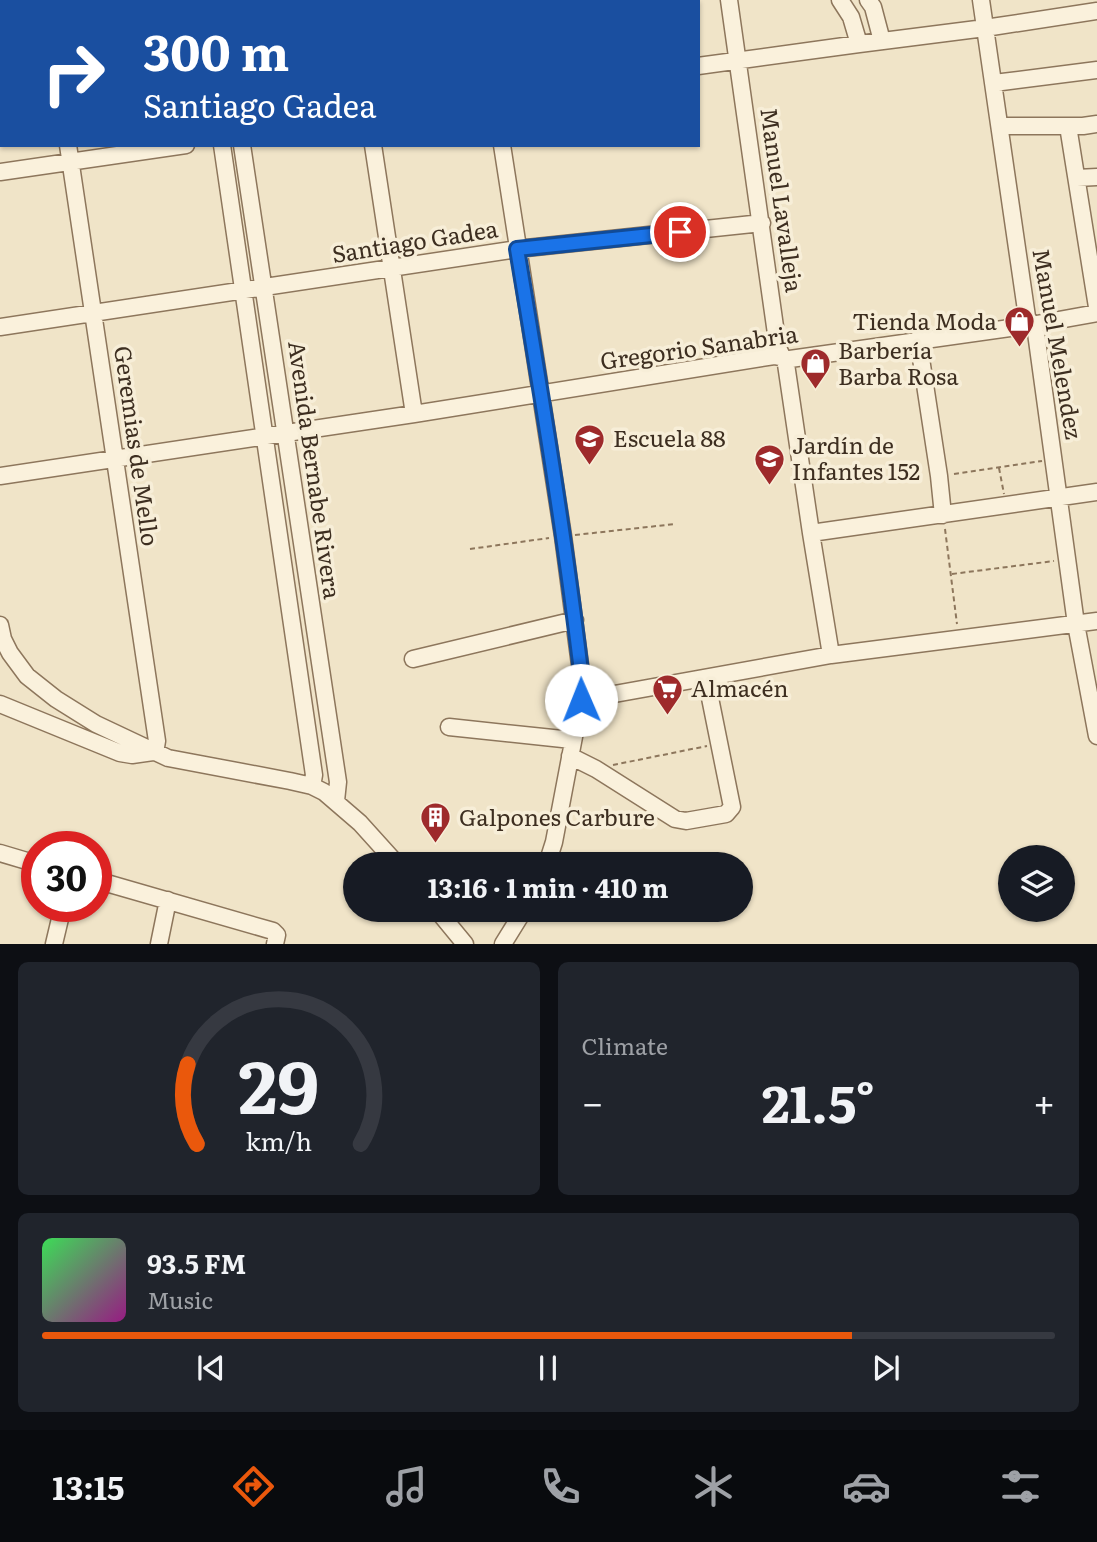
<!DOCTYPE html>
<meta charset="utf-8">
<style>
:root{--surface:#171b24;--page:#20242c;--text:#f1f3f6;--muted:#9ea1a6;--line:#363941;--accent:#ea580c}
body{margin:0;font-family:Literata,serif;background:var(--page);color:var(--text);height:100vh;display:flex;flex-direction:column;font-size:26px;white-space:nowrap}
*{box-sizing:border-box;margin:0}
p{font-size:23px;color:var(--muted)}
.icon{flex:none;width:38px;height:38px;fill:none;stroke:currentColor;stroke-width:2;stroke-linecap:round;stroke-linejoin:round}
.map{position:relative;height:944px;overflow:hidden}
.panel{display:flex;flex-direction:column;gap:18px;padding:18px;background:#0d0f14;flex:1}
.panel>*{flex:none}
.hud{position:absolute;left:0px;top:0px;width:700px;height:147px;box-shadow:0 2px 5px #0004;background:#1a4fa0;color:#fff;overflow:hidden}
.buttons{position:absolute;left:998px;top:845px;display:grid;gap:14px}
.buttons a{display:grid;place-items:center;width:77px;height:77px;border-radius:50%;background:var(--surface);box-shadow:0 2px 5px #0004;font-size:35px}
.speed{position:absolute;left:21px;top:831px;display:flex;gap:14px;font-size:35px;font-weight:700;text-align:center}
.speed>*{display:grid;place-content:center;width:91px;height:91px;border-radius:50%;background:var(--surface);box-shadow:0 2px 5px #0004;line-height:1}
.speed .limit{border:10px solid #d22;background:#fff;color:#111}
.pin{position:absolute;display:grid;place-items:center;width:60px;height:60px;color:#fff;margin:-30px;border:4px solid #fff;border-radius:50%;box-shadow:0 2px 7px #0007}
.me{position:absolute;width:77px;margin:-38px;rotate:359deg;stroke-linejoin:round;filter:drop-shadow(0 0 5px #0008)}
.turn{display:flex;align-items:center;gap:24px;height:147px;padding:0 28px;font-size:32px}
.turn .icon{width:91px;height:91px;stroke-width:2.5}
.turn b{display:block;font-size:49px;line-height:60px}
.big{font-size:52px;font-weight:700;line-height:1.1}
.panel .tile{flex:1;display:flex;flex-direction:column;justify-content:center;gap:10px;min-width:0;padding:0 24px;border-radius:10px;background:var(--page)}
.panel .dial{align-items:center;gap:0}
.dial svg{height:182px;overflow:visible;fill:none;stroke:var(--line);stroke-width:7;stroke-linecap:round;text-anchor:middle}
.dial text{fill:var(--text);stroke:none}
.song{display:flex;align-items:center;gap:21px}
.cover{width:84px;height:84px;border-radius:10px;background:linear-gradient(135deg,hsl(130 70% 55%),hsl(310 70% 35%))}
.played{height:7px;border-radius:4px;background:linear-gradient(90deg,var(--accent) 80%,var(--line) 80%)}
.keys{display:flex;justify-content:space-around;direction:ltr}
.heat{display:flex;justify-content:space-between;align-items:center;font-size:38px;direction:ltr}
.panel .tiles{flex:1;display:grid;gap:18px;grid-template-columns:1fr 1fr}
.tile:last-child{grid-column:span 2}
.trip{position:absolute;left:343px;top:852px;width:410px;height:70px;border-radius:35px;background:var(--surface);box-shadow:0 2px 5px #0004;font-weight:700;line-height:70px;text-align:center}
.tabs{display:flex;height:112px;justify-content:space-around;align-items:center;background:#090b0e;color:var(--muted)}
.tabs .icon{width:49px;height:49px}
.tabs .selected{color:var(--accent)}
.tabs b{font-size:32px;color:var(--text)}
.map>svg:first-child{display:block}
.lines{fill:none;stroke-linecap:round;stroke-linejoin:round}
.minor-casing{stroke:#8d765c;stroke-width:19}
.path{stroke:#8d765c;stroke-width:2;stroke-dasharray:5 3.5;stroke-linecap:butt}
.minor{stroke:#faf1dc;stroke-width:16}
.route-casing{stroke:#114b97;stroke-width:18}
.route{stroke:#1a73e8;stroke-width:12}
.labels{text-anchor:middle;stroke-width:7;stroke-linejoin:round;paint-order:stroke}
.street-label{font-size:23px;fill:#3d2e20;stroke:#f7eed8}
.poi-label{font-size:23px;fill:#3d2e20;stroke:#f7eed8;text-anchor:start}
</style>
<div class="map">
<svg width="1097" height="944" viewBox="0 0 1097 944">
<rect width="100%" height="100%" fill="#f0e4c8"/>
<g class="lines">
<defs>
<path id="minor" d="M 47,0 L 47,2
M 201,0 L 201,2
M 222,0 L 223,2
M 480,0 L 480,2
M 729,0 L 778,348 L 786,364 L 811,533 L 831,655
M 840,0 L 851,17 L 859,44
M 868,0 L 873,7 L 882,41
M 981,0 L 1027,317 L 1036,333 L 1076,624 L 1097,736
M 124,2 L 136,0
M 0,20 L 2,20
M 698,66 L 859,44 L 985,28 L 1097,11
M 994,83 L 1097,70
M 1000,126 L 1083,126 L 1097,124
M 1068,126 L 1097,307
M 68,145 L 157,741 L 156,747 L 153,752
M 222,145 L 314,775 L 312,786
M 242,145 L 338,782 L 336,801
M 373,145 L 414,414
M 502,145 L 563,536 L 582,680 L 581,700 L 554,842 L 547,864
M 0,172 L 186,145
M 1077,178 L 1097,177
M 0,327 L 517,249 L 762,223
M 918,339 L 939,476 L 943,515
M 0,476 L 414,414 L 774,356 L 790,359 L 1031,325 L 1097,313
M 811,533 L 1097,492
M 0,625 L 3,639 L 10,653 L 27,676 L 56,699 L 96,724 L 168,758 L 290,781 L 312,786 L 324,792 L 360,823 L 397,864
M 413,659 L 575,620
M 581,700 L 831,655 L 1097,621
M 0,704 L 120,753 L 132,755 L 153,752
M 449,727 L 572,740
M 570,756 L 596,769 L 675,819 L 686,821 L 726,814 L 732,807 L 706,678
M 0,853 L 37,864
M 96,880 L 273,931 L 277,935 L 275,944
M 437,910 L 465,944
M 54,944 L 63,906
M 159,944 L 168,900
M 503,944 L 524,910"/>
</defs>
<use href="#minor" class="minor-casing"/>
<path class="path" d="M 999,468 L 1004,494
M 954,474 L 1042,461
M 945,529 L 957,624
M 575,535 L 675,524
M 470,549 L 549,538
M 952,574 L 1054,561
M 613,765 L 707,746"/>
<use href="#minor" class="minor"/>
</g>
<g class="lines">
<defs>
<path id="route" d="M 581,700 L 582,680 C 565,536 541,392 517,249 L 680,232"/>
</defs>
<use href="#route" class="route-casing"/>
<use href="#route" class="route"/>
</g>
<defs>
<symbol id="shop-pin" viewBox="-11 -11 22 30"><path d="M0 17L-7.5 6A9.5 9.5 0 1 1 7.5 6Z" fill="#9e2a2b" stroke="#f7eed8"/><path d="M-5-2.5h2.3a2.7 3.5 0 0 1 5.4 0H5L5.5 6h-11ZM-1.5-2.5h3a1.5 2.3 0 0 0-3 0Z" fill="#fff"/></symbol>
<symbol id="school-pin" viewBox="-11 -11 22 30"><path d="M0 17L-7.5 6A9.5 9.5 0 1 1 7.5 6Z" fill="#9e2a2b" stroke="#f7eed8"/><path d="M0-5L7-2L0 1L-7-2ZM-4 1L0 2.5L4 1V4Q0 6-4 4Z" fill="#fff"/></symbol>
<symbol id="supermarket-pin" viewBox="-11 -11 22 30"><path d="M0 17L-7.5 6A9.5 9.5 0 1 1 7.5 6Z" fill="#9e2a2b" stroke="#f7eed8"/><path d="M-6-5.5h2.5l.6 2H6L4.5 2H-2.5L-4.4-4H-6ZM-1.5 3.2a1.3 1.3 0 1 0 .1 0ZM3 3.2a1.3 1.3 0 1 0 .1 0Z" fill="#fff"/></symbol>
<symbol id="building-pin" viewBox="-11 -11 22 30"><path d="M0 17L-7.5 6A9.5 9.5 0 1 1 7.5 6Z" fill="#9e2a2b" stroke="#f7eed8"/><path d="M-4-6H4V6H1V3H-1V6H-4ZM-2.5-4.3h1.7v1.8h-1.7ZM.8-4.3h1.7v1.8H.8ZM-2.5-1h1.7V.8h-1.7ZM.8-1h1.7V.8H.8Z" fill="#fff"/></symbol>
</defs>
<g fill-rule="evenodd">
<use href="#shop-pin" x="1002" y="304" width="35" height="47"/>
<use href="#shop-pin" x="798" y="346" width="35" height="47"/>
<use href="#school-pin" x="572" y="422" width="35" height="47"/>
<use href="#school-pin" x="752" y="442" width="35" height="47"/>
<use href="#supermarket-pin" x="650" y="672" width="35" height="47"/>
<use href="#building-pin" x="418" y="800" width="35" height="47"/>
</g>
<g class="labels">
<g class="street-label">
<text transform="translate(781 200) rotate(82)" y="8">Manuel Lavalleja</text>
<text transform="translate(415 242) rotate(-9)" y="8">Santiago Gadea</text>
<text transform="translate(1057 344) rotate(80)" y="8">Manuel Melendez</text>
<text transform="translate(699 348) rotate(-8)" y="8">Gregorio Sanabria</text>
<text transform="translate(136 446) rotate(82)" y="8">Geremias de Mello</text>
<text transform="translate(314 470) rotate(82)" y="8">Avenida Bernabe Rivera</text>
</g>
<g class="poi-label">
<text x="997" y="330" text-anchor="end">Tienda Moda</text>
<text x="838" y="359">Barbería<tspan x="838" dy="26">Barba Rosa</tspan></text>
<text x="613" y="447">Escuela 88</text>
<text x="792" y="454">Jardín de<tspan x="792" dy="26">Infantes 152</tspan></text>
<text x="691" y="697">Almacén</text>
<text x="459" y="826">Galpones Carbure</text>
</g>
</g>
</svg>
<div class="buttons">
<a><svg class="icon" aria-label="layers" viewBox="0 0 24 24"><path d="M12 4l9 5-9 5-9-5zM3 14l9 5 9-5"/></svg></a>
</div>
<div class="speed"><div class="limit">30</div></div>
<div class="pin" style="left:680px;top:232px;background:#d93025"><svg class="icon" aria-label="arrive" viewBox="0 0 24 24"><path d="M6 21V4h12l-3 4 3 4H6"/></svg></div>
<svg class="me" style="left:581px;top:700px" viewBox="-20 -20 40 40"><circle r="19" fill="#fff"/><path d="M0-13L10 11 0 6-10 11z" fill="#1a73e8"/></svg>
<div class="trip">13:16 · 1 min · 410 m</div>
<div class="hud">
<div class="turn"><svg class="icon" aria-label="right" viewBox="0 0 24 24"><path d="M7 20v-9h11M14 6l5 5-5 5"/></svg><div><b>300 m</b>Santiago Gadea</div></div>
</div>
</div>
<section class="panel">
<div class="tiles">
<div class="tile dial"><svg viewBox="0 0 100 80">
<path d="M14 69A42 42 0 1 1 86 69"/>
<path d="M14 69A42 42 0 0 1 10 34" stroke="#ea580c"/>
<text x="50" y="56" font-size="32" font-weight="700">29</text>
<text x="50" y="72" font-size="11">km/h</text>
</svg></div>
<div class="tile"><p>Climate</p>
<div class="heat"><a>−</a><b class="big">21.5°</b><a>+</a></div>
</div>
<div class="tile">
<div class="song"><i class="cover"></i><div><b>93.5 FM</b><p>Music</p></div></div>
<div class="played"></div>
<div class="keys"><svg class="icon" aria-label="previous" viewBox="0 0 24 24"><path d="M18 5L8 12l10 7zM5 5v14"/></svg><svg class="icon" aria-label="pause" viewBox="0 0 24 24"><path d="M8 5v14M16 5v14"/></svg><svg class="icon" aria-label="next" viewBox="0 0 24 24"><path d="M6 5l10 7-10 7zM19 5v14"/></svg></div>
</div>
</div>
</section>
<nav class="tabs">
<b>13:15</b>
<svg class="icon selected" aria-label="directions" viewBox="0 0 24 24"><path d="M12 3l9 9-9 9-9-9zM9 14v-3h6M13 9l2 2-2 2"/></svg>
<svg class="icon" aria-label="music" viewBox="0 0 24 24"><path d="M9 18V5l10-2v13"/><circle cx="6" cy="18" r="3"/><circle cx="16" cy="16" r="3"/></svg>
<svg class="icon" aria-label="phone" viewBox="0 0 24 24"><path d="M5 4h4l2 5-3 2q2 4 5 5l2-3 5 2v4C11 20 4 13 5 4z"/></svg>
<svg class="icon" aria-label="climate" viewBox="0 0 24 24"><path d="M12 3v18M4 7l16 10M4 17L20 7"/></svg>
<svg class="icon" aria-label="car" viewBox="0 0 24 24"><path d="M5 17H2v-5l4-1 3-4h7l3 4 3 1v5h-3M9 17h6M6 11h13"/><circle cx="7" cy="17" r="2"/><circle cx="17" cy="17" r="2"/></svg>
<svg class="icon" aria-label="filters" viewBox="0 0 24 24"><path d="M4 7h16M4 17h16"/><circle cx="9" cy="7" r="2"/><circle cx="15" cy="17" r="2"/></svg>
</nav>
